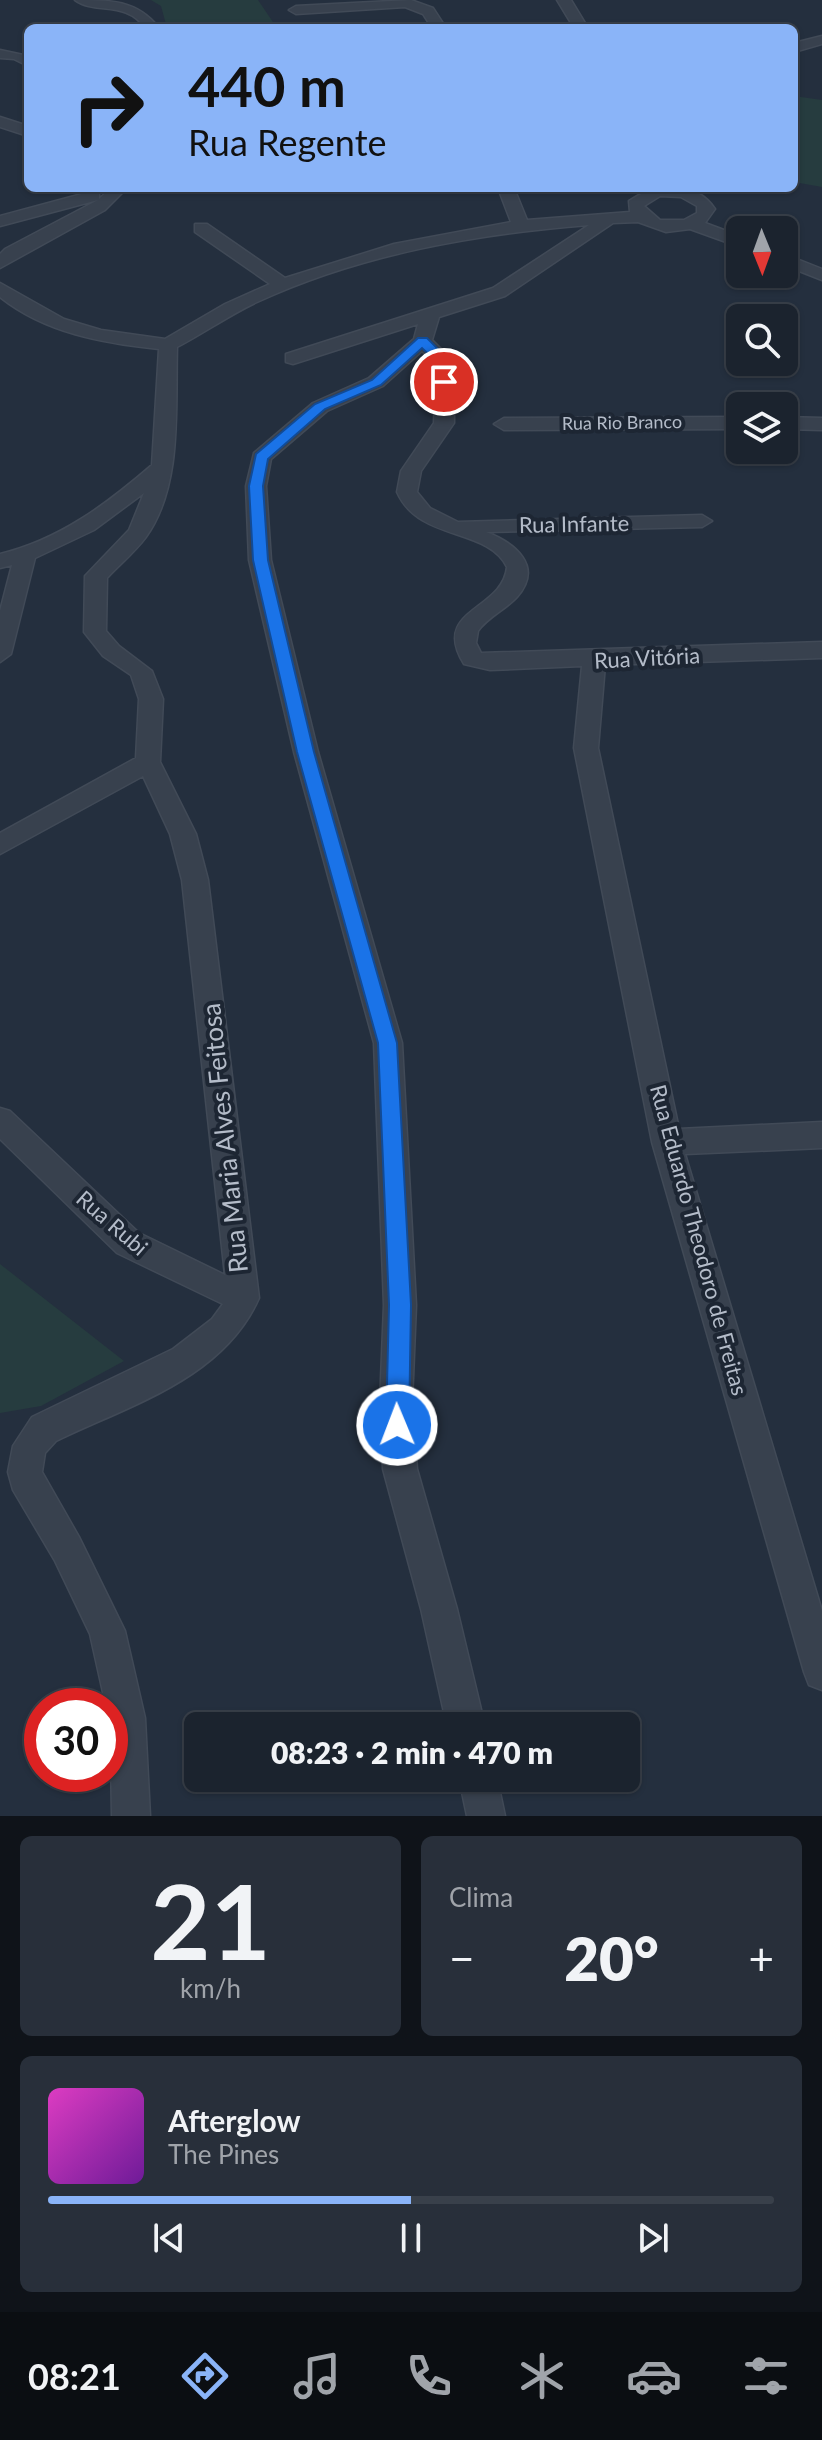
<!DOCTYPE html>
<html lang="pt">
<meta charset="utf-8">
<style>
:root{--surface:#1b232e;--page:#282f3a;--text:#f1f3f6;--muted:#a0a4aa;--line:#39404a;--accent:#8ab4f8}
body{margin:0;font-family:Lato,sans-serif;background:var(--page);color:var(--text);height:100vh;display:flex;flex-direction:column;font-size:30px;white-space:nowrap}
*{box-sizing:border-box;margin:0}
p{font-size:26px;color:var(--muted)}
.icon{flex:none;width:44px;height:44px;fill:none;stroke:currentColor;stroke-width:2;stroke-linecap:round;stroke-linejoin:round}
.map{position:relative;height:1816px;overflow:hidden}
.side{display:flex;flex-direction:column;gap:20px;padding:20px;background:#0f1319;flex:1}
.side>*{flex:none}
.hud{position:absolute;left:24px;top:24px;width:774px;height:168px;border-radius:12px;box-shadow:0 2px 6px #0004,0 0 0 2px var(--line);background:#8ab4f8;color:#111;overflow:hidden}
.needle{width:52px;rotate:179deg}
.tools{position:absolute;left:726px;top:216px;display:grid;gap:16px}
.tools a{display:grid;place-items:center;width:72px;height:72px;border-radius:12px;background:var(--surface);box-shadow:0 2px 6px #0004,0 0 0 2px var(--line);font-size:40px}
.speed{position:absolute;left:24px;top:1688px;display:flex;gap:16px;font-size:40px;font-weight:700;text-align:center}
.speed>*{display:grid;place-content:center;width:104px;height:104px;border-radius:50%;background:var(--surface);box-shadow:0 2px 6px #0004,0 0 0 2px var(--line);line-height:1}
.speed .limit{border:12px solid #d22;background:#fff;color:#111}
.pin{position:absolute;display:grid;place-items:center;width:68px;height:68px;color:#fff;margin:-34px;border:4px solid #fff;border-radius:50%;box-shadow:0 2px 8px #0007}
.me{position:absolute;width:88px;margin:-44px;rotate:359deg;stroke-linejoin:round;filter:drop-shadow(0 0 6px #0008)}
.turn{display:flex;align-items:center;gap:28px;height:168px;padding:0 32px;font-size:36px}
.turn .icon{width:104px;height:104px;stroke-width:2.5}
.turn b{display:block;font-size:56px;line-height:68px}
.big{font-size:60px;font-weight:800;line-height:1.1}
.side .widget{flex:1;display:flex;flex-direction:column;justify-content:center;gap:12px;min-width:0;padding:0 28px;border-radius:12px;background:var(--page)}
.side .dial{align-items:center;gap:0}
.dial b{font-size:104px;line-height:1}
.song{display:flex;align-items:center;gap:24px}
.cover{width:96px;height:96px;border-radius:12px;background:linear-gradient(135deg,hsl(310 70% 55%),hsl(280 70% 35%))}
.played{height:8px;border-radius:4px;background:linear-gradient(90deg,var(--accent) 50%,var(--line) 50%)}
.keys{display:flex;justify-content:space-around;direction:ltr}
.heat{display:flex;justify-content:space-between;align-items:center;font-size:44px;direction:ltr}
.side .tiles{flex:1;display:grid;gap:20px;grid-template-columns:1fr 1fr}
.widget:last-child{grid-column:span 2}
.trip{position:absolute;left:184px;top:1712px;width:456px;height:80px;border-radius:12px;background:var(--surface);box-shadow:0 2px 6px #0004,0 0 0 2px var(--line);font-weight:800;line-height:80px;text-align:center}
.tabs{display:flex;height:128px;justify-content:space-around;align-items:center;background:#0b0e12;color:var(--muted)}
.tabs .icon{width:56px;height:56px}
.tabs .on{color:var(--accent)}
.tabs b{font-size:36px;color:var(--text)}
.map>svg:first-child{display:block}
.green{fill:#263c3f}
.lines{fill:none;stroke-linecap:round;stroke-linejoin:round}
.minor-casing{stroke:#414a57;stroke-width:3}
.minor{fill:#38414e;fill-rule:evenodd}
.route{fill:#1a73e8;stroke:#114b97;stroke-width:2}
.labels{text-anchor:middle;stroke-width:8;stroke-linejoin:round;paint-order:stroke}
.far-street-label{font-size:18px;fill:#b4bcc9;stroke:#1d2633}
.street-label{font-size:22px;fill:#b4bcc9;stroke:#1d2633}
.near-street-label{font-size:26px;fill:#b4bcc9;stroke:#1d2633}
</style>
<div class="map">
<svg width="822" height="1816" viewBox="0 0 822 1816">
<rect width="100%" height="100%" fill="#242f3e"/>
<path class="green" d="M 151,0 L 258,0 L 277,28 L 167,28 L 161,6 Z
M 794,96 L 822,100 L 822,187 L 794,182 Z
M 0,1264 L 124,1361 L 41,1406 L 0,1413 Z"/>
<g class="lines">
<defs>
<path id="minor" d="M 75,0 C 110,0 137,0 159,28 L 145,28 C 126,0 95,15 75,0 Z
M 411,0 L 433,8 L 446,28 L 432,28 L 423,14 L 405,7 L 296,14 L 289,10 L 296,6 Z
M 557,0 L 571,0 L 588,28 L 574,28 Z
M 822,36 L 822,44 L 794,52 L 794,43 Z
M 0,50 L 28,56 L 28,66 L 14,59 L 0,58 Z
M 0,117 L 28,126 L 28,136 L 0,127 Z
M 111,188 L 127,188 L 105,210 L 0,268 L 0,254 L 5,249 L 98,200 L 0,226 L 0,216 L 93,191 L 99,193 L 99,199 Z
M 498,188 L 514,188 L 527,220 L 630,212 L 629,201 C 655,183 695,179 715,209 L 705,223 L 740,236 L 740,247 L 690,229 L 666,232 L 638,222 L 613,223 L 505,296 L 439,317 L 432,340 L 454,362 L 454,423 L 421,471 L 417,492 L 430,508 L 458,522 L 702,515 L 712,521 L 702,527 L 486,532 C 515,543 544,566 517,597 C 505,610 488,617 478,631 L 476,643 L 481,653 L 822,642 L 822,658 L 605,665 L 598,748 L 679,1129 L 822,1122 L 822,1148 L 685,1154 L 822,1611 L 822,1690 L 809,1685 L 804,1672 L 652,1142 L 574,748 L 582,666 L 490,670 L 464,664 C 430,609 503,611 507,567 C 488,527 419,542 397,492 L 401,471 L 434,423 L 436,363 L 422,351 L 383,386 L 327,411 L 271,459 L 266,486 L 271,560 L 318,752 L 402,1043 L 416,1305 L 412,1403 L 417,1469 L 457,1609 L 485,1726 L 447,1726 L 421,1609 L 383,1469 L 380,1403 L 384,1305 L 374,1043 L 294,752 L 249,560 L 246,486 L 254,453 L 313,403 L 369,378 L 414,339 L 418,324 L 293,364 L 286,362 L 286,354 L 493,288 L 589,225 C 475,234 361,254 257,302 C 229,315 204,333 177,347 C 175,408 183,485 146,537 C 135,552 120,564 107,578 L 106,631 L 119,646 L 152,671 L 163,699 L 160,762 L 196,834 L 208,880 L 259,1298 C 223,1379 130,1405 56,1441 L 45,1453 L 42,1472 L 79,1537 L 125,1631 L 145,1718 L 150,1816 L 112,1816 L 110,1706 L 106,1706 L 90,1634 L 55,1561 L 13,1490 L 8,1472 L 13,1446 L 32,1417 L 173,1349 L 212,1319 L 223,1304 L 117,1253 L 0,1139 L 0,1108 L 10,1111 L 139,1233 L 225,1275 L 182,880 L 170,834 L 143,776 L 0,854 L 0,833 L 136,758 L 139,699 L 131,675 L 103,656 L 84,632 L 85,576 L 129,530 L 144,493 L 94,530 L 35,558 L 11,654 L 0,662 L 0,611 L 12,565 L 0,568 L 0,554 C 59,540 107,504 152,465 L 159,349 C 103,343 45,333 0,297 L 0,283 L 64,319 L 101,330 L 165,339 L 225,304 L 270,284 L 195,232 L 195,224 L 207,224 L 285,278 L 394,244 L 511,222 ZM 660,196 L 681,197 L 697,206 L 697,213 L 684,220 L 660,220 L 644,206 Z
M 784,254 L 822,269 L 822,280 L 784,265 Z
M 740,417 L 740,429 L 504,430 L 494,424 L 504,418 Z
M 784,417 L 822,418 L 822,430 L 784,429 Z
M 459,1778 L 497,1778 L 505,1816 L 467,1816 Z"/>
</defs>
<use href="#minor" class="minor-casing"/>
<use href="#minor" class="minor"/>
</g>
<path class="route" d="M 418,338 L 427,338 L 451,362 L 448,385 L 439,385 L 438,363 L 422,348 L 381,385 L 325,409 L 284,445 L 268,459 L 263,486 L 268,560 L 314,752 L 397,1043 L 411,1305 L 409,1425 L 405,1433 L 397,1437 L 389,1433 L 386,1425 L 389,1305 L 378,1043 L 297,752 L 253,560 L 249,486 L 256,454 L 315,404 L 372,380 Z"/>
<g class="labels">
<g class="far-street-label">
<text transform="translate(622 423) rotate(-1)" y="6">Rua Rio Branco</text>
</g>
<g class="street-label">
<text transform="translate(574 524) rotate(-1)" y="8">Rua Infante</text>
<text transform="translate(647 658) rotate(-3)" y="8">Rua Vitória</text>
<text transform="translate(112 1223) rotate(41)" y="8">Rua Rubi</text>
<text transform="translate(699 1240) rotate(75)" y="8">Rua Eduardo Theodoro de Freitas</text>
</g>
<g class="near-street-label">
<text transform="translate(225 1138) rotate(-96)" y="9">Rua Maria Alves Feitosa</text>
</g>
</g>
</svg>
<div class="tools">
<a><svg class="needle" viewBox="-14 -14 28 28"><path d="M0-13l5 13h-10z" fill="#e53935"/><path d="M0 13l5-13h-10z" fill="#a0a4aa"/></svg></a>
<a><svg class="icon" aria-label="search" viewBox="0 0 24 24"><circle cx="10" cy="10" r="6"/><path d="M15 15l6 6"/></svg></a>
<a><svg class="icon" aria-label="layers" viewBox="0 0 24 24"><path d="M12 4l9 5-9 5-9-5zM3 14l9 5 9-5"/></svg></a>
</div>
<div class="speed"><div class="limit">30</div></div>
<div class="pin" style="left:444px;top:382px;background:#d93025"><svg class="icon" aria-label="arrive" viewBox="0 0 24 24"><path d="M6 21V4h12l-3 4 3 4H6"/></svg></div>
<svg class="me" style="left:397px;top:1425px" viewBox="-20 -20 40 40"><circle r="17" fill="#1a73e8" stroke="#fff" stroke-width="3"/><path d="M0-11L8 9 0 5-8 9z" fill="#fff"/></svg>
<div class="trip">08:23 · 2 min · 470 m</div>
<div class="hud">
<div class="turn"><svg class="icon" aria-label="right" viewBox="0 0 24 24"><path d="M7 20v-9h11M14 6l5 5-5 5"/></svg><div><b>440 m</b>Rua Regente</div></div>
</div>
</div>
<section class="side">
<div class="tiles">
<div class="widget dial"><b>21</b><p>km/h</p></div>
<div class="widget"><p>Clima</p>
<div class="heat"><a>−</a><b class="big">20°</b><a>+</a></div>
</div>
<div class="widget">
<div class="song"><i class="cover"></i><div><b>Afterglow</b><p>The Pines</p></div></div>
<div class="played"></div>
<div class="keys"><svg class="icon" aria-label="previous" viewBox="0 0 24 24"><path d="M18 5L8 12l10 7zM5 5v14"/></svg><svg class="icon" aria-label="pause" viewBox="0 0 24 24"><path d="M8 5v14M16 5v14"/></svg><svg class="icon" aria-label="next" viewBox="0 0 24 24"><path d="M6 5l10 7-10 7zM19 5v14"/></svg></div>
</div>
</div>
</section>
<nav class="tabs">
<b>08:21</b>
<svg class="icon on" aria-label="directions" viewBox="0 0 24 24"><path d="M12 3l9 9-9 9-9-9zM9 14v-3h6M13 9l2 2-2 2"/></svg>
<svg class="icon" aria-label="music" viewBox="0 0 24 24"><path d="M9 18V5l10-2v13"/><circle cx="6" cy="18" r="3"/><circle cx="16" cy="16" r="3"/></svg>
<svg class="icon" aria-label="phone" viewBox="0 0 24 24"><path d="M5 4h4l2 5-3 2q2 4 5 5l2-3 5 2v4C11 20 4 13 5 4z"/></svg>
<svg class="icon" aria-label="climate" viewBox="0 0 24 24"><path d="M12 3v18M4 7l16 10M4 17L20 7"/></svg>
<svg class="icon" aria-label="car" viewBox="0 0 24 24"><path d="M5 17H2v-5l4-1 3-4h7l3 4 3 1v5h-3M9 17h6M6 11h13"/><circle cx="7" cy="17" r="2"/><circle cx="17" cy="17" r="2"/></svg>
<svg class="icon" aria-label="filters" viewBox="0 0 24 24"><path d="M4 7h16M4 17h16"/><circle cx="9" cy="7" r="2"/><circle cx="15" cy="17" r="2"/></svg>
</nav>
